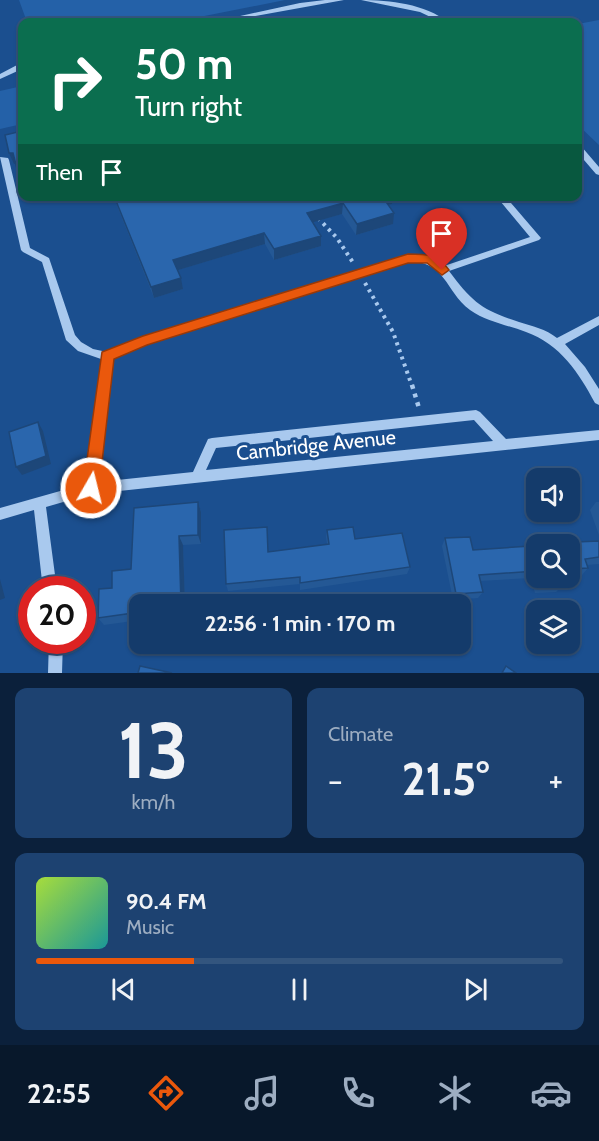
<!DOCTYPE html>
<meta charset="utf-8">
<style>
:root{--surface:#143b6b;--page:#1d4271;--text:#f1f3f6;--muted:#9dadc1;--line:#33557e;--accent:#ea580c}
body{margin:0;font-family:Cabin,sans-serif;background:var(--page);color:var(--text);height:100vh;display:flex;flex-direction:column;font-size:22px;white-space:nowrap}
*{box-sizing:border-box;margin:0}
p{font-size:20px;color:var(--muted)}
.icon{flex:none;width:33px;height:33px;fill:none;stroke:currentColor;stroke-width:2;stroke-linecap:round;stroke-linejoin:round}
.map{position:relative;height:673px;overflow:hidden}
.drawer{display:flex;flex-direction:column;gap:15px;padding:15px;background:#0b203b;flex:1}
.drawer>*{flex:none}
.guide{position:absolute;left:18px;top:18px;width:564px;height:183px;border-radius:12px;box-shadow:0 2px 4px #0004,0 0 0 2px var(--line);background:#0b6e4f;color:#fff;overflow:hidden}
.fabs{position:absolute;left:526px;top:468px;display:grid;gap:12px}
.fabs a{display:grid;place-items:center;width:54px;height:54px;border-radius:12px;background:var(--surface);box-shadow:0 2px 4px #0004,0 0 0 2px var(--line);font-size:30px}
.speed{position:absolute;left:18px;top:576px;display:flex;gap:12px;font-size:30px;font-weight:700;text-align:center}
.speed>*{display:grid;place-content:center;width:78px;height:78px;border-radius:50%;background:var(--surface);box-shadow:0 2px 4px #0004,0 0 0 2px var(--line);line-height:1}
.speed .limit{border:9px solid #d22;background:#fff;color:#111}
.pin{position:absolute;display:grid;place-items:center;width:51px;height:51px;color:#fff;margin:-62px -26px;border-radius:50% 50% 50% 0;rotate:-45deg;box-shadow:0 0 6px #0007}
.pin .icon{rotate:45deg}
.me{position:absolute;width:66px;margin:-33px;rotate:8deg;stroke-linejoin:round;filter:drop-shadow(0 0 4px #0008)}
.turn{display:flex;align-items:center;gap:21px;height:126px;padding:0 18px;font-size:27px}
.turn .icon{width:78px;height:78px;stroke-width:2.5}
.turn b{display:block;font-size:42px;line-height:51px}
.then{display:flex;align-items:center;height:57px;padding:0 18px;background:#0003;gap:12px;font-size:22px}
.big{font-size:45px;font-weight:700;line-height:1.1}
.drawer .widget{flex:1;display:flex;flex-direction:column;justify-content:center;gap:9px;min-width:0;padding:0 21px;border-radius:12px;background:var(--page)}
.drawer .dial{align-items:center;gap:0}
.dial b{font-size:78px;line-height:1}
.song{display:flex;align-items:center;gap:18px}
.cover{width:72px;height:72px;border-radius:9px;background:linear-gradient(135deg,hsl(80 70% 55%),hsl(180 70% 35%))}
.played{height:6px;border-radius:3px;background:linear-gradient(90deg,var(--accent) 30%,var(--line) 30%)}
.keys{display:flex;justify-content:space-around;direction:ltr}
.heat{display:flex;justify-content:space-between;align-items:center;font-size:33px;direction:ltr}
.drawer .tiles{flex:1;display:grid;gap:15px;grid-template-columns:1fr 1fr}
.widget:last-child{grid-column:span 2}
.trip{position:absolute;left:129px;top:594px;width:342px;height:60px;border-radius:12px;background:var(--surface);box-shadow:0 2px 4px #0004,0 0 0 2px var(--line);font-weight:700;line-height:60px;text-align:center}
.dock{display:flex;height:96px;justify-content:space-around;align-items:center;background:#08182b;color:var(--muted)}
.dock .icon{width:42px;height:42px}
.dock .on{color:var(--accent)}
.dock b{font-size:27px;color:var(--text)}
.map>svg:first-child{display:block}
.green{fill:#2461a8}
.lines{fill:none;stroke-linecap:round;stroke-linejoin:round}
.path-far1{stroke:#a9c9ee;stroke-width:4;stroke-dasharray:3 4.5;stroke-linecap:butt}
.path{stroke:#a9c9ee;stroke-width:4.5;stroke-dasharray:4 5;stroke-linecap:butt}
.minor{fill:#a9c9ee;fill-rule:evenodd}
.wall{fill:#245895}
.shaded-wall{fill:#1d4779}
.building{fill:#2a66ad;stroke:#1d4779;stroke-width:1.5}
.route{fill:#ea580c;stroke:#983908;stroke-width:1.5}
.labels{text-anchor:middle;stroke-width:6;stroke-linejoin:round;paint-order:stroke}
.street-label{font-size:20px;fill:#fff;stroke:#1b4f8f}
</style>
<div class="map">
<svg width="599" height="673" viewBox="0 0 599 673">
<rect width="100%" height="100%" fill="#1b4f8f"/>
<path class="green" d="M 19,0 L 285,0 L 174,22 L 27,22 Z
M 599,20 L 599,145 L 578,125 L 578,24 Z
M 22,86 L 22,124 L 0,129 L 0,91 Z"/>
<g class="lines">
<path class="path-far1" d="M 318,218 L 337,238 L 354,264
M 365,283 L 393,332 L 412,386"/>
<path class="path" d="M 412,385 L 419,408"/>
<path class="minor" d="M 325,0 L 344,0 L 223,22 L 213,22 L 300,3 Z
M 361,0 C 390,0 425,4 448,22 L 441,22 L 420,12 Z
M 19,64 L 22,64 L 22,69 L 0,79 L 0,74 Z
M 578,145 L 581,146 L 599,167 L 599,175 L 596,174 L 578,153 Z
M 0,157 L 8,158 L 9,160 L 30,248 L 49,258 L 75,335 L 81,342 L 93,349 L 107,352 L 143,337 L 408,255 C 422,255 433,257 444,266 L 530,237 L 496,196 L 505,196 L 541,238 L 539,240 L 449,271 C 472,302 482,310 519,322 C 532,326 546,329 557,338 L 599,316 L 599,325 L 565,344 L 585,367 L 599,389 L 599,405 L 595,403 C 579,373 560,344 526,332 C 508,325 487,322 470,310 C 444,290 447,262 408,261 L 146,344 L 112,359 L 98,482 L 193,472 L 208,439 L 212,438 L 476,410 L 480,412 L 506,439 L 599,430 L 599,440 L 91,494 L 46,507 L 57,590 L 43,590 L 34,510 L 0,520 L 0,508 L 85,484 L 101,359 L 78,351 L 66,340 L 42,262 L 23,252 L 21,250 ZM 474,420 L 493,441 L 206,470 L 216,448 Z
M 49,640 L 63,640 L 62,673 L 48,673 Z"/>
</g>
<path class="wall" d="M 113,196 L 393,196 L 392,204 L 388,205 L 393,224 L 356,235 L 342,214 L 313,222 L 321,246 L 274,260 L 265,244 L 178,270 L 183,289 L 154,298 Z
M 198,502 L 201,512 L 201,544 L 183,545 L 185,604 L 140,604 L 140,620 L 104,625 L 98,618 L 112,588 Z
M 596,502 L 599,502 L 599,535 L 590,510 Z
M 327,530 L 355,539 L 410,567 L 407,574 L 300,590 L 300,584 L 228,591 L 226,584 L 269,552 L 327,544 L 326,537 Z
M 445,538 L 473,550 L 527,546 L 529,544 L 599,541 L 599,564 L 587,565 L 588,568 L 582,575 L 570,576 L 570,544 L 537,544 L 537,578 L 560,578 L 562,586 L 556,592 L 535,593 L 531,578 L 480,581 L 483,592 L 478,598 L 453,600 L 442,546 Z"/>
<path class="shaded-wall" d="M 9,153 L 13,153 L 17,163 L 14,164 Z
M 382,196 L 393,196 L 392,204 L 380,207 Z
M 343,203 L 342,214 L 307,224 L 307,213 Z
M 394,213 L 393,224 L 356,235 L 357,224 Z
M 264,233 L 265,244 L 175,271 L 173,260 Z
M 321,236 L 321,246 L 274,260 L 274,249 Z
M 181,278 L 183,289 L 154,298 L 151,287 Z
M 38,422 L 43,431 L 51,464 L 22,475 L 16,467 Z
M 198,502 L 201,512 L 201,544 L 198,535 Z
M 179,536 L 183,545 L 185,604 L 181,604 Z
M 0,579 L 5,598 L 0,600 Z"/>
<path class="building" d="M 22,131 L 22,184 L 21,184 L 13,153 L 9,153 L 5,135 Z
M 114,196 L 382,196 L 394,213 L 357,224 L 343,203 L 307,213 L 321,236 L 274,249 L 264,233 L 173,260 L 181,278 L 151,287 Z
M 38,422 L 46,456 L 16,467 L 9,432 Z
M 198,502 L 198,535 L 179,536 L 181,604 L 140,604 L 140,612 L 98,618 L 99,589 L 112,588 L 112,571 L 131,569 L 134,508 Z
M 267,527 L 268,552 L 329,544 L 327,530 L 353,527 L 355,539 L 402,533 L 410,567 L 300,583 L 300,577 L 226,584 L 224,530 Z
M 470,537 L 473,550 L 530,546 L 529,544 L 599,541 L 599,557 L 585,559 L 588,568 L 570,569 L 570,544 L 537,544 L 537,575 L 536,571 L 479,575 L 483,592 L 456,594 L 445,538 Z
M 538,578 L 560,578 L 562,586 L 540,586 Z
M 140,666 L 172,673 L 138,673 Z
M 506,666 L 516,673 L 502,673 Z"/>
<path class="route" d="M 408,254 C 426,254 438,254 449,270 L 442,275 L 427,263 L 408,263 L 147,345 L 114,359 L 99,488 L 97,493 L 91,495 L 86,493 L 83,488 L 102,352 L 143,336 Z"/>
<g class="labels">
<g class="street-label">
<text transform="translate(316 445) rotate(-6)" y="7">Cambridge Avenue</text>
</g>
</g>
</svg>
<div class="fabs">
<a><svg class="icon" aria-label="sound" viewBox="0 0 24 24"><path d="M4 9h4l5-4v14l-5-4H4zM17 9q2 3 0 6"/></svg></a>
<a><svg class="icon" aria-label="search" viewBox="0 0 24 24"><circle cx="10" cy="10" r="6"/><path d="M15 15l6 6"/></svg></a>
<a><svg class="icon" aria-label="layers" viewBox="0 0 24 24"><path d="M12 4l9 5-9 5-9-5zM3 14l9 5 9-5"/></svg></a>
</div>
<div class="speed"><div class="limit">20</div></div>
<div class="pin" style="left:442px;top:270px;background:#d93025"><svg class="icon" aria-label="arrive" viewBox="0 0 24 24"><path d="M6 21V4h12l-3 4 3 4H6"/></svg></div>
<svg class="me" style="left:91px;top:488px" viewBox="-20 -20 40 40"><circle r="17" fill="#ea580c" stroke="#fff" stroke-width="3"/><path d="M0-11L8 9 0 5-8 9z" fill="#fff"/></svg>
<div class="trip">22:56 · 1 min · 170 m</div>
<div class="guide">
<div class="turn"><svg class="icon" aria-label="right" viewBox="0 0 24 24"><path d="M7 20v-9h11M14 6l5 5-5 5"/></svg><div><b>50 m</b>Turn right</div></div>
<div class="then">Then<svg class="icon" aria-label="arrive" viewBox="0 0 24 24"><path d="M6 21V4h12l-3 4 3 4H6"/></svg></div>
</div>
</div>
<section class="drawer">
<div class="tiles">
<div class="widget dial"><b>13</b><p>km/h</p></div>
<div class="widget"><p>Climate</p>
<div class="heat"><a>−</a><b class="big">21.5°</b><a>+</a></div>
</div>
<div class="widget">
<div class="song"><i class="cover"></i><div><b>90.4 FM</b><p>Music</p></div></div>
<div class="played"></div>
<div class="keys"><svg class="icon" aria-label="previous" viewBox="0 0 24 24"><path d="M18 5L8 12l10 7zM5 5v14"/></svg><svg class="icon" aria-label="pause" viewBox="0 0 24 24"><path d="M8 5v14M16 5v14"/></svg><svg class="icon" aria-label="next" viewBox="0 0 24 24"><path d="M6 5l10 7-10 7zM19 5v14"/></svg></div>
</div>
</div>
</section>
<nav class="dock">
<b>22:55</b>
<svg class="icon on" aria-label="directions" viewBox="0 0 24 24"><path d="M12 3l9 9-9 9-9-9zM9 14v-3h6M13 9l2 2-2 2"/></svg>
<svg class="icon" aria-label="music" viewBox="0 0 24 24"><path d="M9 18V5l10-2v13"/><circle cx="6" cy="18" r="3"/><circle cx="16" cy="16" r="3"/></svg>
<svg class="icon" aria-label="phone" viewBox="0 0 24 24"><path d="M5 4h4l2 5-3 2q2 4 5 5l2-3 5 2v4C11 20 4 13 5 4z"/></svg>
<svg class="icon" aria-label="climate" viewBox="0 0 24 24"><path d="M12 3v18M4 7l16 10M4 17L20 7"/></svg>
<svg class="icon" aria-label="car" viewBox="0 0 24 24"><path d="M5 17H2v-5l4-1 3-4h7l3 4 3 1v5h-3M9 17h6M6 11h13"/><circle cx="7" cy="17" r="2"/><circle cx="17" cy="17" r="2"/></svg>
</nav>
